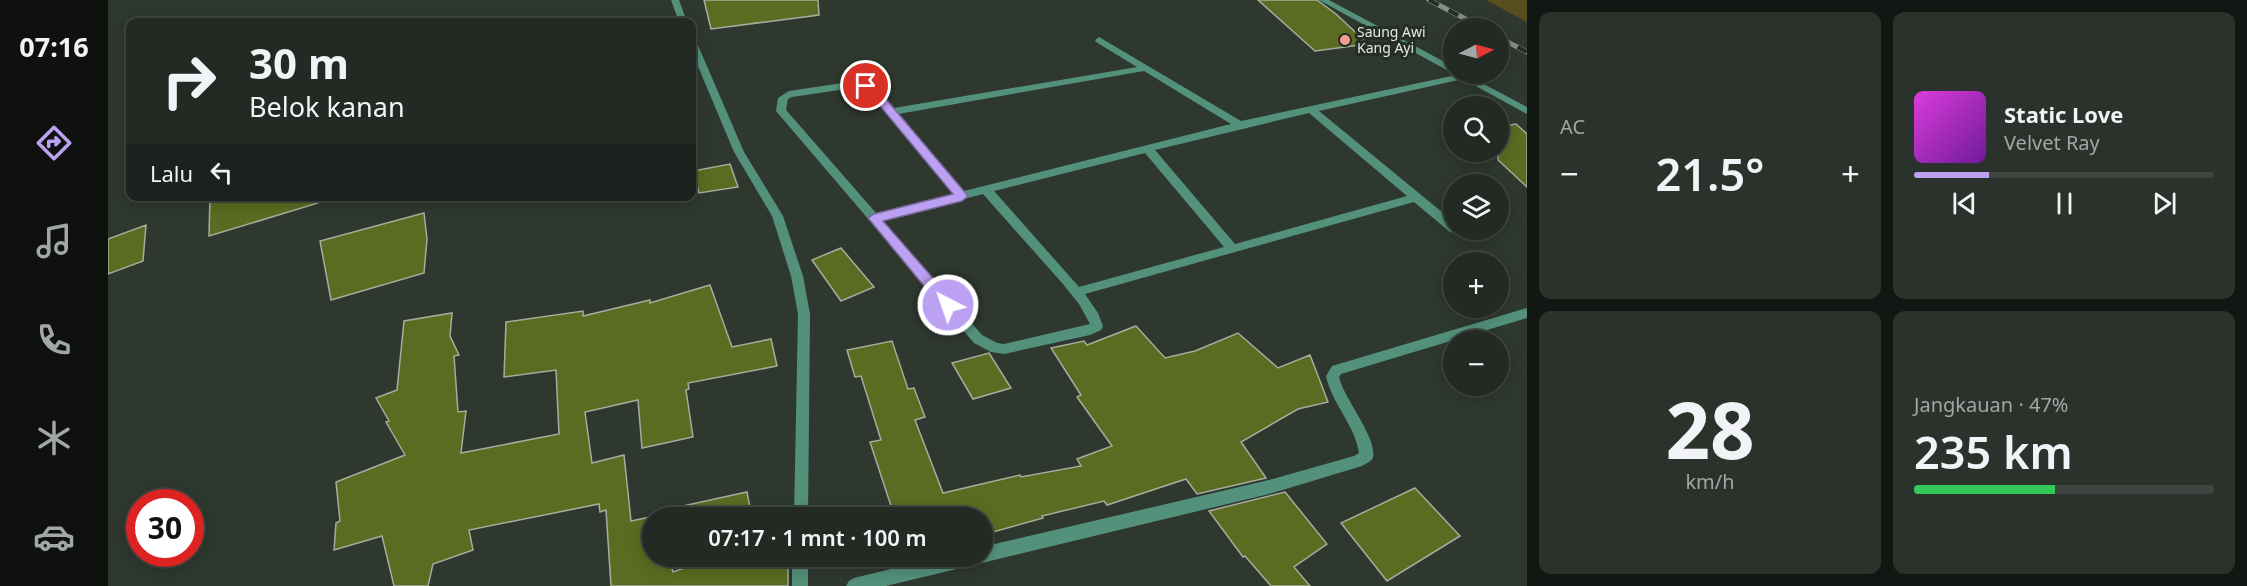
<!DOCTYPE html>
<html lang="id">
<meta charset="utf-8">
<style>
:root{--surface:#222a23;--page:#2a322b;--text:#f1f3f6;--muted:#a2a7a6;--line:#3f4641;--accent:#bca0f2}
body{margin:0;font-family:"Noto Sans",sans-serif;background:var(--page);color:var(--text);height:100vh;display:flex;flex-direction:column;font-size:22px;white-space:nowrap}
*{box-sizing:border-box;margin:0}
p{font-size:20px;color:var(--muted)}
.icon{flex:none;width:33px;height:33px;fill:none;stroke:currentColor;stroke-width:2;stroke-linecap:round;stroke-linejoin:round}
.map{position:relative;flex:1;overflow:hidden}
.panel{display:flex;flex-direction:column;gap:12px;padding:12px;background:#131713;width:720px}
.panel>*{flex:none}
.guide{position:absolute;left:18px;top:18px;width:570px;height:183px;border-radius:12px;box-shadow:0 3px 15px #0003,0 0 0 2px var(--line);background:#222a23;color:var(--text);overflow:hidden}
.needle{width:39px;rotate:84deg}
.controls{position:absolute;left:1335px;top:18px;display:grid;gap:12px}
.controls a{display:grid;place-items:center;width:66px;height:66px;border-radius:50%;background:var(--surface);box-shadow:0 3px 15px #0003,0 0 0 2px var(--line);font-size:30px}
.speed{position:absolute;left:18px;top:489px;display:flex;gap:12px;font-size:30px;font-weight:700;text-align:center}
.speed>*{display:grid;place-content:center;width:78px;height:78px;border-radius:50%;background:var(--surface);box-shadow:0 3px 15px #0003,0 0 0 2px var(--line);line-height:1}
.speed .limit{border:9px solid #d22;background:#fff;color:#111}
.pin{position:absolute;display:grid;place-items:center;width:51px;height:51px;color:#fff;margin:-26px;border:3px solid #fff;border-radius:50%;box-shadow:0 2px 6px #0007}
.me{position:absolute;width:66px;margin:-33px;rotate:319deg;stroke-linejoin:round;filter:drop-shadow(0 0 4px #0008)}
.turn{display:flex;align-items:center;gap:21px;height:126px;padding:0 24px;font-size:27px}
.turn .icon{width:78px;height:78px;stroke-width:2.5}
.turn b{display:block;font-size:42px;line-height:51px}
.then{display:flex;align-items:center;height:57px;padding:0 24px;background:#0003;gap:12px;font-size:22px}
.big{font-size:45px;font-weight:600;line-height:1.1}
.panel .tile{flex:1;display:flex;flex-direction:column;justify-content:center;gap:9px;min-width:0;padding:0 21px;border-radius:12px;background:var(--page)}
.panel .dial{align-items:center;gap:0}
.dial b{font-size:78px;line-height:1}
.song{display:flex;align-items:center;gap:18px}
.cover{width:72px;height:72px;border-radius:9px;background:linear-gradient(135deg,hsl(300 70% 55%),hsl(280 70% 35%))}
.played{height:6px;border-radius:3px;background:linear-gradient(90deg,var(--accent) 25%,var(--line) 25%)}
.keys{display:flex;justify-content:space-around;direction:ltr}
.heat{display:flex;justify-content:space-between;align-items:center;font-size:33px;direction:ltr}
.charge{height:9px;border-radius:4px;background:linear-gradient(90deg,#34c759 47%,var(--line) 0)}
.panel .tiles{flex:1;display:grid;gap:12px;grid-template-columns:repeat(2,1fr)}
.trip{position:absolute;left:534px;top:507px;width:351px;height:60px;border-radius:30px;background:var(--surface);box-shadow:0 3px 15px #0003,0 0 0 2px var(--line);font-weight:600;line-height:60px;text-align:center}
main{display:flex;flex:1;min-height:0}
.tabs{display:flex;flex-direction:column;width:108px;justify-content:space-around;align-items:center;background:#0e110e;color:var(--muted)}
.tabs .icon{width:42px;height:42px}
.tabs .active{color:var(--accent)}
.tabs b{font-size:27px;color:var(--text)}
.map>svg:first-child{display:block}
.green{fill:#584e1d}
.building{fill:#5a6c22;stroke:#a7ac9d;stroke-width:1.5}
.lines{fill:none;stroke-linecap:round;stroke-linejoin:round}
.minor{fill:#54917c;fill-rule:evenodd}
.tertiary{fill:#54917c;fill-rule:evenodd}
.rail-casing{stroke:#879088;stroke-width:5}
.rail{stroke:#252e25;stroke-width:4;stroke-dasharray:11;stroke-linecap:butt}
.route{fill:#bca0f2;stroke:#7a689d;stroke-width:1.5}
.poi-dot{fill:#f59c91;stroke:#252e25;stroke-width:2}
.labels{text-anchor:middle;stroke-width:6;stroke-linejoin:round;paint-order:stroke}
.far-poi-label{font-size:14px;fill:#e2e9e2;stroke:#252e25;text-anchor:start}
</style>
<main>
<nav class="tabs">
<b>07:16</b>
<svg class="icon active" aria-label="directions" viewBox="0 0 24 24"><path d="M12 3l9 9-9 9-9-9zM9 14v-3h6M13 9l2 2-2 2"/></svg>
<svg class="icon" aria-label="music" viewBox="0 0 24 24"><path d="M9 18V5l10-2v13"/><circle cx="6" cy="18" r="3"/><circle cx="16" cy="16" r="3"/></svg>
<svg class="icon" aria-label="phone" viewBox="0 0 24 24"><path d="M5 4h4l2 5-3 2q2 4 5 5l2-3 5 2v4C11 20 4 13 5 4z"/></svg>
<svg class="icon" aria-label="climate" viewBox="0 0 24 24"><path d="M12 3v18M4 7l16 10M4 17L20 7"/></svg>
<svg class="icon" aria-label="car" viewBox="0 0 24 24"><path d="M5 17H2v-5l4-1 3-4h7l3 4 3 1v5h-3M9 17h6M6 11h13"/><circle cx="7" cy="17" r="2"/><circle cx="17" cy="17" r="2"/></svg>
</nav>
<div class="map">
<svg width="1419" height="586" viewBox="0 0 1419 586">
<rect width="100%" height="100%" fill="#2e382f"/>
<path class="green" d="M 1378,0 L 1419,0 L 1419,22 Z"/>
<path class="building" d="M 596,0 L 710,0 L 711,15 L 603,29 Z
M 1150,0 L 1209,0 L 1228,14 L 1260,44 L 1207,51 Z
M 1408,124 L 1419,134 L 1419,187 L 1390,160 L 1390,127 Z
M 622,164 L 630,187 L 591,193 L 585,171 Z
M 102,196 L 209,196 L 210,203 L 101,236 Z
M 316,213 L 319,239 L 316,273 L 223,300 L 212,241 Z
M 38,225 L 35,261 L 0,274 L 0,239 Z
M 733,248 L 766,287 L 733,301 L 704,260 Z
M 602,285 L 624,347 L 663,339 L 669,366 L 580,383 L 581,389 L 578,390 L 585,437 L 534,448 L 530,400 L 477,412 L 484,463 L 516,455 L 523,521 L 551,515 L 552,518 L 544,518 L 544,556 L 561,556 L 565,572 L 611,556 L 680,556 L 680,586 L 503,586 L 498,510 L 492,512 L 491,504 L 361,530 L 365,550 L 325,564 L 320,586 L 286,586 L 274,536 L 226,550 L 228,523 L 232,521 L 228,482 L 297,455 L 278,422 L 281,421 L 268,398 L 289,390 L 296,321 L 344,313 L 342,336 L 351,355 L 346,356 L 350,412 L 358,411 L 353,453 L 451,434 L 448,370 L 396,377 L 398,322 L 475,311 L 475,316 L 542,300 L 542,303 Z
M 1028,326 L 1057,358 L 1087,351 L 1130,333 L 1170,368 L 1202,355 L 1220,402 L 1190,409 L 1133,442 L 1158,478 L 1089,494 L 1078,479 L 999,505 L 996,501 L 934,516 L 935,518 L 874,535 L 874,518 L 787,518 L 762,442 L 773,440 L 753,376 L 747,377 L 739,350 L 784,341 L 800,389 L 806,388 L 817,417 L 807,420 L 835,493 L 912,475 L 913,477 L 973,466 L 969,459 L 1004,446 L 969,397 L 973,395 L 943,348 L 976,341 L 979,345 Z
M 881,353 L 903,388 L 865,399 L 844,363 Z
M 1307,488 L 1352,536 L 1279,581 L 1233,523 Z
M 639,492 L 644,518 L 572,518 L 570,507 Z
M 1177,492 L 1219,544 L 1186,567 L 1202,586 L 1163,586 L 1137,556 L 1135,557 L 1101,511 Z"/>
<g class="lines">
<path class="minor" d="M 563,0 L 571,0 L 579,22 L 571,22 Z
M 991,37 L 1133,121 L 1353,74 L 1358,74 L 1358,78 L 1355,79 L 1211,111 L 1346,222 L 1346,230 L 1351,230 L 1346,233 L 1342,232 L 1306,202 L 977,294 L 990,313 L 995,326 L 993,330 L 982,335 L 896,354 L 883,352 L 866,343 L 668,111 L 670,98 L 681,91 L 734,83 L 755,83 L 766,86 L 786,108 L 1029,67 L 988,42 L 987,40 ZM 1036,71 L 1123,124 L 856,191 L 790,114 ZM 745,88 L 760,90 L 846,194 L 768,213 L 678,110 L 680,99 L 684,97 ZM 1201,113 L 1299,196 L 1127,244 L 1047,150 ZM 1037,153 L 1116,247 L 971,287 L 886,191 ZM 875,194 L 955,284 L 971,304 L 982,324 L 896,344 L 889,343 L 874,335 L 774,220 Z
M 584,40 L 589,43 L 636,152 L 675,216 L 695,276 L 702,314 L 700,518 L 686,518 L 690,314 L 683,276 L 664,216 L 626,152 L 584,52 Z
M 1419,308 L 1419,318 L 1233,374 L 1231,377 C 1236,399 1269,437 1265,457 C 1264,462 1258,463 1254,466 L 1161,494 L 778,586 L 738,586 L 741,581 L 746,578 L 837,556 L 874,556 L 874,547 L 1161,480 L 1246,456 L 1251,453 C 1247,425 1224,404 1218,376 L 1224,366 Z
M 684,556 L 700,556 L 700,586 L 684,586 Z"/>
<path class="tertiary" d="M 1211,0 L 1221,0 L 1346,67 L 1346,74 L 1357,74 L 1419,107 L 1419,114 Z"/>
<defs>
<path id="rail" d="M 1321,0 L 1375,28
M 1390,37 L 1419,52"/>
</defs>
<use href="#rail" class="rail-casing"/>
<use href="#rail" class="rail"/>
</g>
<path class="route" d="M 758,82 L 766,85 L 860,196 L 854,201 L 775,221 L 845,301 L 847,305 L 845,309 L 835,309 L 760,218 L 766,214 L 845,194 L 759,90 L 752,86 Z"/>
<circle class="poi-dot" cx="1237" cy="40" r="6"/>
<g class="labels">
<g class="far-poi-label">
<text x="1249" y="37">Saung Awi<tspan x="1249" dy="16">Kang Ayi</tspan></text>
</g>
</g>
</svg>
<div class="controls">
<a><svg class="needle" viewBox="-14 -14 28 28"><path d="M0-13l5 13h-10z" fill="#e53935"/><path d="M0 13l5-13h-10z" fill="#a2a7a6"/></svg></a>
<a><svg class="icon" aria-label="search" viewBox="0 0 24 24"><circle cx="10" cy="10" r="6"/><path d="M15 15l6 6"/></svg></a>
<a><svg class="icon" aria-label="layers" viewBox="0 0 24 24"><path d="M12 4l9 5-9 5-9-5zM3 14l9 5 9-5"/></svg></a>
<a>+</a>
<a>−</a>
</div>
<div class="speed"><div class="limit">30</div></div>
<div class="pin" style="left:758px;top:86px;background:#d93025"><svg class="icon" aria-label="arrive" viewBox="0 0 24 24"><path d="M6 21V4h12l-3 4 3 4H6"/></svg></div>
<svg class="me" style="left:840px;top:305px" viewBox="-20 -20 40 40"><circle r="17" fill="#bca0f2" stroke="#fff" stroke-width="3"/><path d="M0-11L8 9 0 5-8 9z" fill="#fff"/></svg>
<div class="trip">07:17 · 1 mnt · 100 m</div>
<div class="guide">
<div class="turn"><svg class="icon" aria-label="right" viewBox="0 0 24 24"><path d="M7 20v-9h11M14 6l5 5-5 5"/></svg><div><b>30 m</b>Belok kanan</div></div>
<div class="then">Lalu<svg class="icon" aria-label="left" viewBox="0 0 24 24"><path d="M17 20v-9H6M10 6l-5 5 5 5"/></svg></div>
</div>
</div>
<section class="panel">
<div class="tiles">
<div class="tile"><p>AC</p>
<div class="heat"><a>−</a><b class="big">21.5°</b><a>+</a></div>
</div>
<div class="tile">
<div class="song"><i class="cover"></i><div><b>Static Love</b><p>Velvet Ray</p></div></div>
<div class="played"></div>
<div class="keys"><svg class="icon" aria-label="previous" viewBox="0 0 24 24"><path d="M18 5L8 12l10 7zM5 5v14"/></svg><svg class="icon" aria-label="pause" viewBox="0 0 24 24"><path d="M8 5v14M16 5v14"/></svg><svg class="icon" aria-label="next" viewBox="0 0 24 24"><path d="M6 5l10 7-10 7zM19 5v14"/></svg></div>
</div>
<div class="tile dial"><b>28</b><p>km/h</p></div>
<div class="tile"><p>Jangkauan · 47%</p><b class="big">235 km</b><div class="charge"></div></div>
</div>
</section>
</main>
